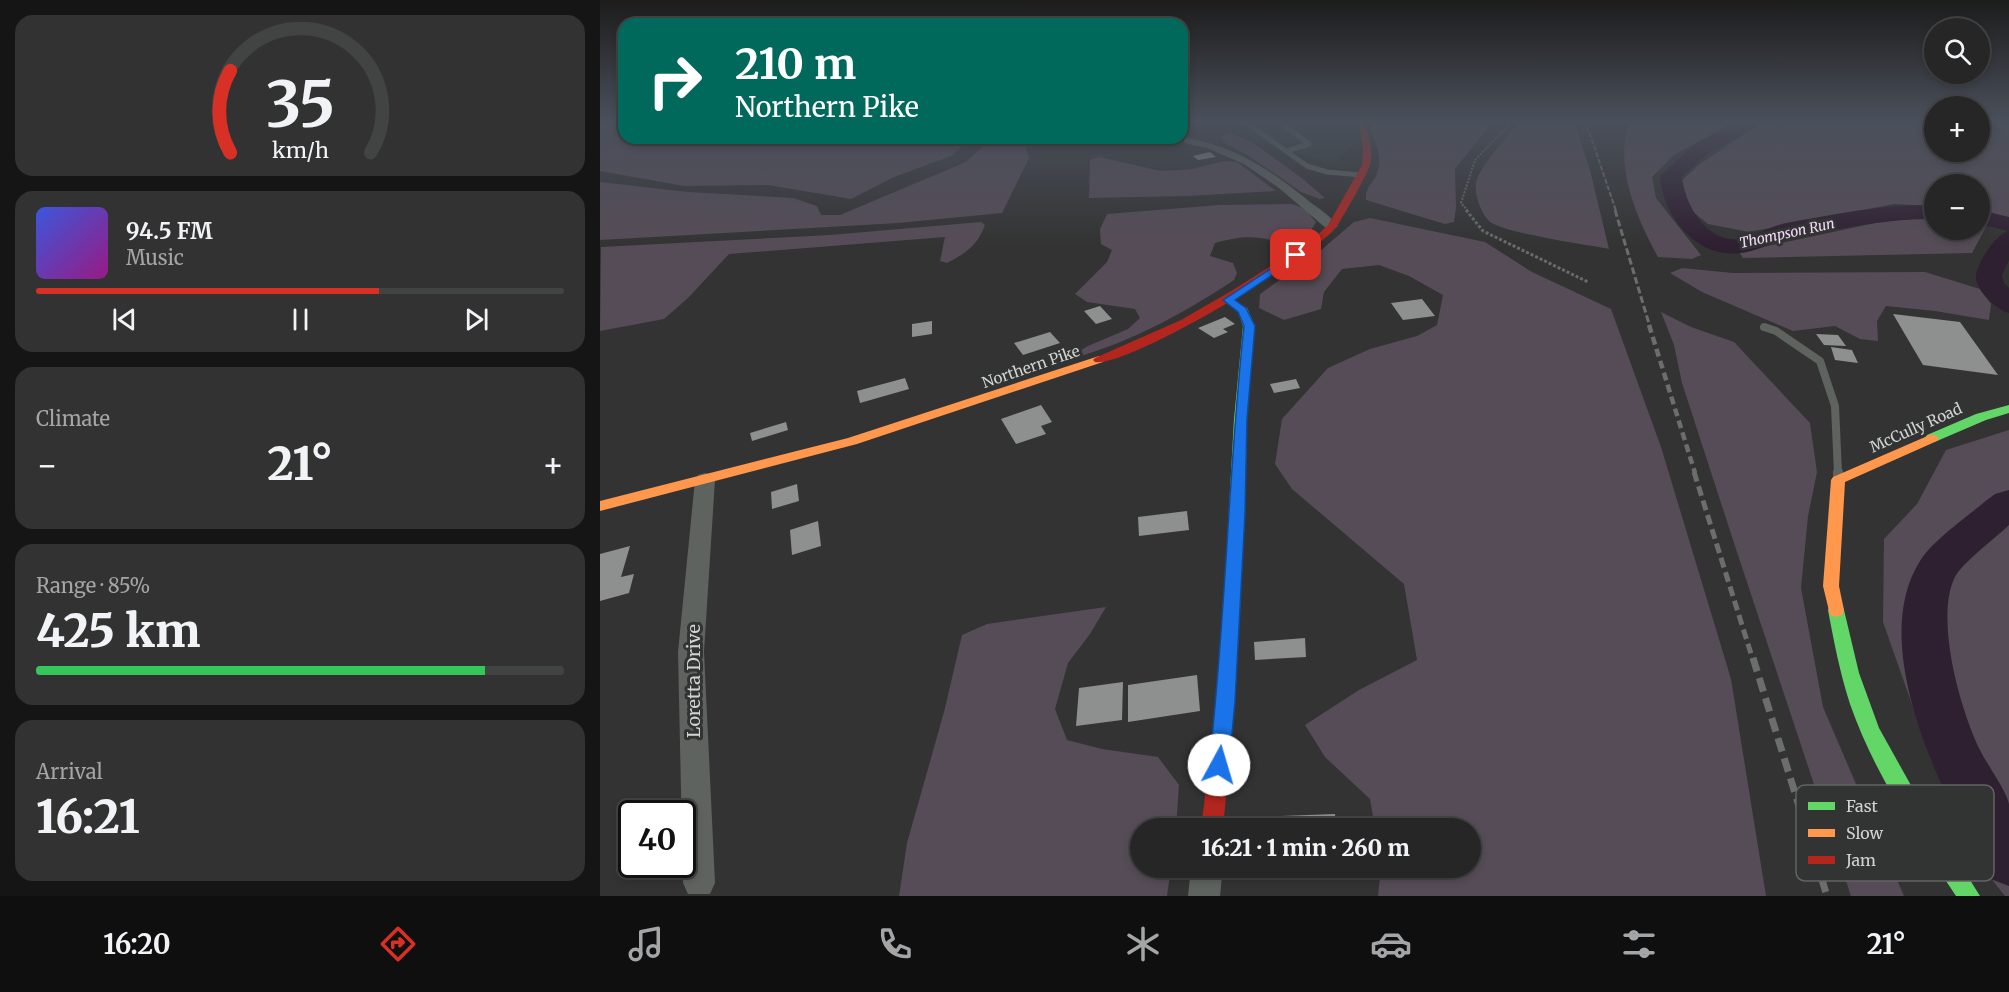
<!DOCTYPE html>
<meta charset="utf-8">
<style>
:root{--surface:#262626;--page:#323232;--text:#f1f3f6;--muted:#a4a5a7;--line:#424343;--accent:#d93025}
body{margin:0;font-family:Merriweather,serif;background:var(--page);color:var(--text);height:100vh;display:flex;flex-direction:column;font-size:22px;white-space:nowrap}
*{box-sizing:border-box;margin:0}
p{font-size:20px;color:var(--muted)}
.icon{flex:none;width:33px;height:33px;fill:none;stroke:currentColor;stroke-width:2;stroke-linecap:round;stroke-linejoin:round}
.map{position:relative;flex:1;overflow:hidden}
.drawer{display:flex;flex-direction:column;gap:15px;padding:15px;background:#151515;width:600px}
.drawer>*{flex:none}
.banner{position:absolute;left:18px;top:18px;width:570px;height:126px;border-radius:18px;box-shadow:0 3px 9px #0003,0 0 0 2px var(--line);background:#00695c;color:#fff;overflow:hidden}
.fabs{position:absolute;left:1324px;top:18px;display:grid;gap:12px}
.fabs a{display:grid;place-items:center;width:66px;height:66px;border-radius:50%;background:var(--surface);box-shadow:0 3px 9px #0003,0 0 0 2px var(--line);font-size:30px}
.speed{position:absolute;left:18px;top:800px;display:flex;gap:12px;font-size:30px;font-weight:700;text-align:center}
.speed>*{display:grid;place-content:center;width:78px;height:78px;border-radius:50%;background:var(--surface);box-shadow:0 3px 9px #0003,0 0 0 2px var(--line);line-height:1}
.speed .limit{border:3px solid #111;border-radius:9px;background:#fff;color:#111}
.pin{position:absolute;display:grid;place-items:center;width:51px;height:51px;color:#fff;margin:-26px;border-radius:12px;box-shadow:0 3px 9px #0006}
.me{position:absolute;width:66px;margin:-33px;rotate:6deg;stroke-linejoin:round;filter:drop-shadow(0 0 4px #0008)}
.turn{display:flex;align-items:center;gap:21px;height:126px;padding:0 18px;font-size:27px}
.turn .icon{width:78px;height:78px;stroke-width:2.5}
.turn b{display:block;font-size:42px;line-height:51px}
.big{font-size:45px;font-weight:800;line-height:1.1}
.drawer .tile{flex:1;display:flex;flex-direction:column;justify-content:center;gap:9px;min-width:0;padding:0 21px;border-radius:18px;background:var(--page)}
.drawer .dial{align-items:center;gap:0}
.dial svg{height:156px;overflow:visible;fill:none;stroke:var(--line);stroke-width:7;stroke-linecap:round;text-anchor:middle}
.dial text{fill:var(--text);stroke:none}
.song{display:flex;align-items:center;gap:18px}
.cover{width:72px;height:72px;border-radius:9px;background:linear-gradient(135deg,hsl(230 70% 55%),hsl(310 70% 35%))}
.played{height:6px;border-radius:3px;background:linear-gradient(90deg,var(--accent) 65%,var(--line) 65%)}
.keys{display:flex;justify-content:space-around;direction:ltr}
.heat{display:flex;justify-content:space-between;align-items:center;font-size:33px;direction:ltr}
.charge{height:9px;border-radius:4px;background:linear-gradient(90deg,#34c759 85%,var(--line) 0)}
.trip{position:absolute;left:530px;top:818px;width:351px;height:60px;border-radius:30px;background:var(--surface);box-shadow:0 3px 9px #0003,0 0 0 2px var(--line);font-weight:800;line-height:60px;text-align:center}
.tab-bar{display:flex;height:96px;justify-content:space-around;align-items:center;background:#0f0f0f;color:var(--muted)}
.tab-bar .icon{width:42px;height:42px}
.tab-bar .current{color:var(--accent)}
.tab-bar b{font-size:27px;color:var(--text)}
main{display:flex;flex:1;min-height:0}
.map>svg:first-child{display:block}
.built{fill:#343c36}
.green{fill:#564c57}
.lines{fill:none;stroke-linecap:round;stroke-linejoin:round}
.river{fill:#2e1f31;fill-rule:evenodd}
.building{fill:#8e8f8f}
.path-far1{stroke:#696c6a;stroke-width:2;stroke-dasharray:2 1.5;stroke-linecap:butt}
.path{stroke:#696c6a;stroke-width:3;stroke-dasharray:3 2;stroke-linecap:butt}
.lane-far2{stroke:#5e6360;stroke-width:5}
.lane-far1{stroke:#5e6360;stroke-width:8}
.lane{stroke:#5e6360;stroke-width:10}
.street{fill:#5e6360;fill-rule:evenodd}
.fast{fill:#63d668;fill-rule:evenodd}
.slow{fill:#ff974d;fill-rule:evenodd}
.jam{fill:#b3261e;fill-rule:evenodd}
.rail-far4{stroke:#6b6e6c;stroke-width:2;stroke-dasharray:5 2;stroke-linecap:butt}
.rail-far3{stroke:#6b6e6c;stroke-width:3;stroke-dasharray:7 3;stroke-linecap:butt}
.rail-far2{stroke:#6b6e6c;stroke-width:4.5;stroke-dasharray:8 4.5;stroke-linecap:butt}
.rail-far1{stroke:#6b6e6c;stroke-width:5;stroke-dasharray:10 5;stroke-linecap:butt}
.rail{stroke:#6b6e6c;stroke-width:7;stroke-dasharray:14 7;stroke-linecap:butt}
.route{fill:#1a73e8;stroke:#114b97;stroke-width:1.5}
.labels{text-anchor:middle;stroke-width:6;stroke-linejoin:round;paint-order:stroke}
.far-water-label{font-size:14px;font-style:italic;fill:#f7d8fc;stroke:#323433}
.street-label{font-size:15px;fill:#d2d4d3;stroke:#323433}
.near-street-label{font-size:18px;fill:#d2d4d3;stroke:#323433}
.key{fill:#323433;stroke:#626463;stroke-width:1.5}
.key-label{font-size:16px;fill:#d2d4d3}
</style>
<main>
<section class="drawer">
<div class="tile dial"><svg viewBox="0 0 100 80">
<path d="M14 69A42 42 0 1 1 86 69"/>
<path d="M14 69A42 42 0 0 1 14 27" stroke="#d93025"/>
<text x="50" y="56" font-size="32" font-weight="700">35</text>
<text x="50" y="72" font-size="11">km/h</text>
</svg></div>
<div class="tile">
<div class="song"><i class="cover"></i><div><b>94.5 FM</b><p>Music</p></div></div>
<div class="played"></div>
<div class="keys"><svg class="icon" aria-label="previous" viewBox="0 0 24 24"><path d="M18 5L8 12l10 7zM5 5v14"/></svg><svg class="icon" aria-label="pause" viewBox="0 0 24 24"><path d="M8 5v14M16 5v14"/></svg><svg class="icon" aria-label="next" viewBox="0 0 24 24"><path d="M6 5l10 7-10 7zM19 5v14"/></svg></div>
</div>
<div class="tile"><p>Climate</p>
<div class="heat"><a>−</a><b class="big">21°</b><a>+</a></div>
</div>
<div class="tile"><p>Range · 85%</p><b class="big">425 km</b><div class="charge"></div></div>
<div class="tile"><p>Arrival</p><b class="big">16:21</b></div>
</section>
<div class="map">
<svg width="1409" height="896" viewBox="0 0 1409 896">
<rect width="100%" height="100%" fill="#333"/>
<path class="built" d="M 604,120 L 747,120 L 752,146 L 734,165 L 646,137 Z"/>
<path class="green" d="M 0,120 L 24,120 L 24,138 L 371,138 L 351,156 L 294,177 L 251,199 L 168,185 L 84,186 L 0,171 Z
M 769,120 L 894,120 L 855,169 L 856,208 L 854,222 L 845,224 L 766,200 C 765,184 775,184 778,170 C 783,150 771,138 769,120 Z
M 922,120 L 971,120 L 975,124 L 990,170 L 1009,249 C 988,245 902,233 889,221 C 881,213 874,194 876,183 C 879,166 910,133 922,120 Z
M 1030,120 L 1137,120 L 1074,155 L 1052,177 L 1056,198 L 1101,255 L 1092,259 L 1058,257 C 1036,217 1013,164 1030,120 Z
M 1166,120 L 1335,120 L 1335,152 L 1380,152 L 1380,122 L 1405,135 L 1390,120 L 1409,120 L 1409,219 L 1380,212 L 1380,184 L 1335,184 L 1335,206 L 1294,204 L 1149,232 L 1108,224 L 1086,206 L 1080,182 L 1100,164 Z
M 629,133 L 652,142 L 703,179 L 725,198 L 720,199 L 701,192 L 649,156 L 626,144 L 621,137 Z
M 392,138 L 423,138 L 429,158 L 402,213 L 298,223 L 0,240 L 0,182 L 88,192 L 193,198 L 217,206 L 221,215 L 240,215 L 366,162 Z
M 499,157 L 561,171 L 592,169 L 624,161 L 637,162 L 676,191 L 587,196 L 489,198 L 490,160 Z
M 692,204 L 704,208 L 716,222 L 709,234 L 689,246 C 660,235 645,235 615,243 L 610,256 L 633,263 L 637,273 L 634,280 C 580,316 523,346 460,362 L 488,346 L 528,329 L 540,318 L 535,309 L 487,302 L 475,294 L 507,262 L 512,250 L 501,244 L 500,229 L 507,214 L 619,205 Z
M 1334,215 L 1335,230 L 1380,230 L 1380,224 L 1386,227 L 1372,253 L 1143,258 L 1139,252 L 1275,223 Z
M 770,218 L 885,242 L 932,272 L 1011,309 L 1061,447 L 1131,679 L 1166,896 L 778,896 L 781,867 L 870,867 L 870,828 L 775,828 L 770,799 L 725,757 L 705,725 L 759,690 L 817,660 L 804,584 L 692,489 L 675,464 L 682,419 L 728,368 L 770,349 L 817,336 L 837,325 L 843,295 L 809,276 L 779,265 L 742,269 L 724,292 L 721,309 L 684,320 L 659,308 L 660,294 L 720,251 L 754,222 Z
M 381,222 L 385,225 C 377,246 366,253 347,263 L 340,261 L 345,237 L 129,254 L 88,298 L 64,319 L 0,331 L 1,247 L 230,235 Z
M 1082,268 L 1133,273 L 1325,272 L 1380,289 L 1391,304 L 1389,320 L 1335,311 L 1286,306 L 1277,321 L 1278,341 L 1260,339 L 1235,326 L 1193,331 L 1102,292 L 1070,273 Z
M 1061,312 L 1091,327 L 1134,342 L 1210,423 L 1217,472 L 1208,516 L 1201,588 L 1223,707 L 1304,896 L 1251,896 L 1134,543 L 1082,383 L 1074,345 Z
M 1409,430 L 1409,896 L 1405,896 L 1393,881 L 1333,764 L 1283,622 L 1284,539 L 1317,504 L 1346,450 Z
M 506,607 L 490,634 L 468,663 L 455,709 L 467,740 L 502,749 L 558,757 L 579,785 L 576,828 L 540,828 L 540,867 L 571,867 L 567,896 L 299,896 L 307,843 L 344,712 L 362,635 L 387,624 Z"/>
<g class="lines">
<path class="river" d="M 1143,120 L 1163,120 L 1152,130 L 1110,152 L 1082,177 C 1085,202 1101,234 1129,239 C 1148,242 1167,227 1186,223 C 1235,214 1285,204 1335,205 L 1335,219 C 1287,218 1241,229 1193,237 C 1175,240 1159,251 1141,253 C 1096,259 1063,216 1060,176 L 1096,143 Z
M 1380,210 L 1409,217 L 1409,260 L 1402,275 L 1404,283 L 1409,288 L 1409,313 C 1397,310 1375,290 1376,276 C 1377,263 1396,234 1408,231 L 1380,224 Z
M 1409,490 L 1409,525 C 1396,538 1360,564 1354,579 C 1335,621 1361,713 1381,752 C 1387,764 1407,792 1409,804 C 1409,825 1409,863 1409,886 L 1388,878 C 1346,799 1265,648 1320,561 C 1332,541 1368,516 1387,500 L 1395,494 Z"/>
</g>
<path class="building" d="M 610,152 L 616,157 L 598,160 L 593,156 Z
M 822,299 L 835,316 L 803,320 L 791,303 Z
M 500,306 L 512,319 L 496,324 L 484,311 Z
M 1293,314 L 1360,322 L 1398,375 L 1323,365 Z
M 625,317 L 635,324 L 623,329 L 628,332 L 614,338 L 598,328 Z
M 332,321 L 332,334 L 312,337 L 312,324 Z
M 450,332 L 460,343 L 423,355 L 414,343 Z
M 1216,334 L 1238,335 L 1246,346 L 1224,345 Z
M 1231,347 L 1252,350 L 1258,363 L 1235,360 Z
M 305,378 L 309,389 L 260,403 L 257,391 Z
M 696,379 L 700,388 L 674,393 L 670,384 Z
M 441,405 L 452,422 L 441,426 L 446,434 L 416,444 L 401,419 Z
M 186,422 L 188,430 L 152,441 L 150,433 Z
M 197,484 L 199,501 L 172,509 L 171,492 Z
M 587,511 L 589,530 L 539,536 L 538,517 Z
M 218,521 L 221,546 L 192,555 L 190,530 Z
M 30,546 L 21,577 L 34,574 L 29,593 L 0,601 L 0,554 Z
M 705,638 L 706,657 L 655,660 L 654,642 Z
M 597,675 L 600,711 L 528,722 L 528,685 Z
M 523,682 L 522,720 L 476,726 L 479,688 Z
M 735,814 L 736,828 L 681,828 L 681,816 Z"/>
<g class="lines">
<path class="path-far1" d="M 868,211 L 861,203 L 875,160 L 907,127 L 909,120"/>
<path class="path" d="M 866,210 L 883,231 L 988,282"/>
<path class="lane-far2" d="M 625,120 L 648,124 L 707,166 L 727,172 L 761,175
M 677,120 L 709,144 L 687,151"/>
<path class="lane-far1" d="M 1164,327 L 1176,331 L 1220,361 L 1235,406 L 1238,473"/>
<path class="lane" d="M 1238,472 L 1238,480"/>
<path class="street" d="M 588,138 C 636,147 673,171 710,202 C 720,209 731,217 738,226 L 732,230 L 727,229 L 679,188 L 644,164 L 607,148 L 584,143 L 584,139 Z
M 105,473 L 112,475 L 115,480 L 104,652 L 115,883 L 110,894 L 88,894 L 83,883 L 78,652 L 95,480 L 98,475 Z
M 591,867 L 623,867 L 620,896 L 588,896 Z"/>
<path class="fast" d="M 628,297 L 647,308 L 655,326 L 646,419 L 644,526 L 641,530 L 631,530 L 628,526 L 634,419 L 643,326 L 638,312 L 623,300 Z
M 1409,405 L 1409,413 L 1386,420 L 1337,441 L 1332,442 L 1325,438 L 1327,435 L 1376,414 Z
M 1236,603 L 1242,605 L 1244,610 L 1259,673 L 1279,728 L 1313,789 L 1380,896 L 1356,896 C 1316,835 1274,773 1250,704 C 1240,673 1234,642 1228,610 L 1230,605 Z"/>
<path class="slow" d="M 499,356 L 505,360 L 503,362 L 257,444 L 0,511 L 0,501 L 248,438 Z
M 1332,434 L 1339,438 L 1337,441 L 1245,482 L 1239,586 L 1244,610 L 1242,615 L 1236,617 L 1230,615 L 1223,586 L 1231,480 L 1233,477 Z"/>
<path class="jam" d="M 758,120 L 764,120 C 768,134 774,151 770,165 C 766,177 744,215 737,226 C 717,255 526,369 495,362 L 493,360 L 495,358 L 581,320 L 633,290 L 712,240 L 728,225 L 762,165 L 763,148 Z
M 636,521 L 641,522 L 644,526 L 635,702 L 623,828 L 601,828 L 617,702 L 628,526 L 631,522 Z"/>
<path class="rail-far4" d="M 983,120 L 990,134 L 1016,211"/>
<path class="rail-far3" d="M 1015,210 L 1050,327"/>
<path class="rail-far2" d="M 1049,325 L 1095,473"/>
<path class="rail-far1" d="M 1094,472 L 1153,660"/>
<path class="rail" d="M 1153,658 L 1227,896"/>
</g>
<linearGradient id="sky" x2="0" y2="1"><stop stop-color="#1c1c1c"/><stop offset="0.49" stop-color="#4a505b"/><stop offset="1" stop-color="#4a505b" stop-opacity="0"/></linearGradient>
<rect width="1409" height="246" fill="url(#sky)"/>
<path class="route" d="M 696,252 L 699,253 L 699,257 L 635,300 L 646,308 L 655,326 L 647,419 L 645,514 L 635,702 L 629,765 L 626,772 L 619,774 L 612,772 L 609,765 C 626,619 628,472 644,326 L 638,312 L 623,300 Z"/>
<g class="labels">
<g class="far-water-label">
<text transform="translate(1187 233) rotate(-12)" y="5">Thompson Run</text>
</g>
<g class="street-label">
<text transform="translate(431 367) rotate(-19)" y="5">Northern Pike</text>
<text transform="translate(1316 428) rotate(-24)" y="5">McCully Road</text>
</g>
<g class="near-street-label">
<text transform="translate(94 681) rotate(-90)" y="6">Loretta Drive</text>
</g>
</g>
<rect x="1196" y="785" width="198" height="96" rx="9" class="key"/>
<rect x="1208" y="802" width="27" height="8" fill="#63d668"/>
<rect x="1208" y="829" width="27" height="8" fill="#ff974d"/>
<rect x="1208" y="856" width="27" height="8" fill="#b3261e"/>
<g class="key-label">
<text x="1246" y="812">Fast</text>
<text x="1246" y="839">Slow</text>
<text x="1246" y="866">Jam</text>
</g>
</svg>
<div class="fabs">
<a><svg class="icon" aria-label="search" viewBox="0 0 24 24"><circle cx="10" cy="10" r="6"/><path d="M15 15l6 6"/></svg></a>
<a>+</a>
<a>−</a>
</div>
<div class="speed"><div class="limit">40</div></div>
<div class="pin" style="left:696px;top:255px;background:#d93025"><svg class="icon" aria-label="arrive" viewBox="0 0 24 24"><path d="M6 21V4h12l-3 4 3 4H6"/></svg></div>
<svg class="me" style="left:619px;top:765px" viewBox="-20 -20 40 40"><circle r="19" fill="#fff"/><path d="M0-13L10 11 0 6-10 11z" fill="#1a73e8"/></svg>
<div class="trip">16:21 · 1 min · 260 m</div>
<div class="banner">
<div class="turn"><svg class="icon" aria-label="right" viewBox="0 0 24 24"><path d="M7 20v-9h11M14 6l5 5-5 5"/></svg><div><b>210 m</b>Northern Pike</div></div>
</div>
</div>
</main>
<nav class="tab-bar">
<b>16:20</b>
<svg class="icon current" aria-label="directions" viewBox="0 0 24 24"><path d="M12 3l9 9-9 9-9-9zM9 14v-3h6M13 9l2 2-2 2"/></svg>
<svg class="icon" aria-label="music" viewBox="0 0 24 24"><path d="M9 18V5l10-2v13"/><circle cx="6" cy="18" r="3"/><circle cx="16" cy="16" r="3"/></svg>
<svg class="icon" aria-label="phone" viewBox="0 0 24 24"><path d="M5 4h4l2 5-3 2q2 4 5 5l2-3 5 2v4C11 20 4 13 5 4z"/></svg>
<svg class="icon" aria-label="climate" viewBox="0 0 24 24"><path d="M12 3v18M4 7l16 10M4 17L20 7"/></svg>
<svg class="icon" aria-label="car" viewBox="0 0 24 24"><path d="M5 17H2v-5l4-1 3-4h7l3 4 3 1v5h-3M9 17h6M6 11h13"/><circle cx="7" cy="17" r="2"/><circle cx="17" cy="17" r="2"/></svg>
<svg class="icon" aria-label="filters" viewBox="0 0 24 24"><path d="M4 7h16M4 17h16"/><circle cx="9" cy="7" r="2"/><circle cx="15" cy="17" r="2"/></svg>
<b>21°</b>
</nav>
